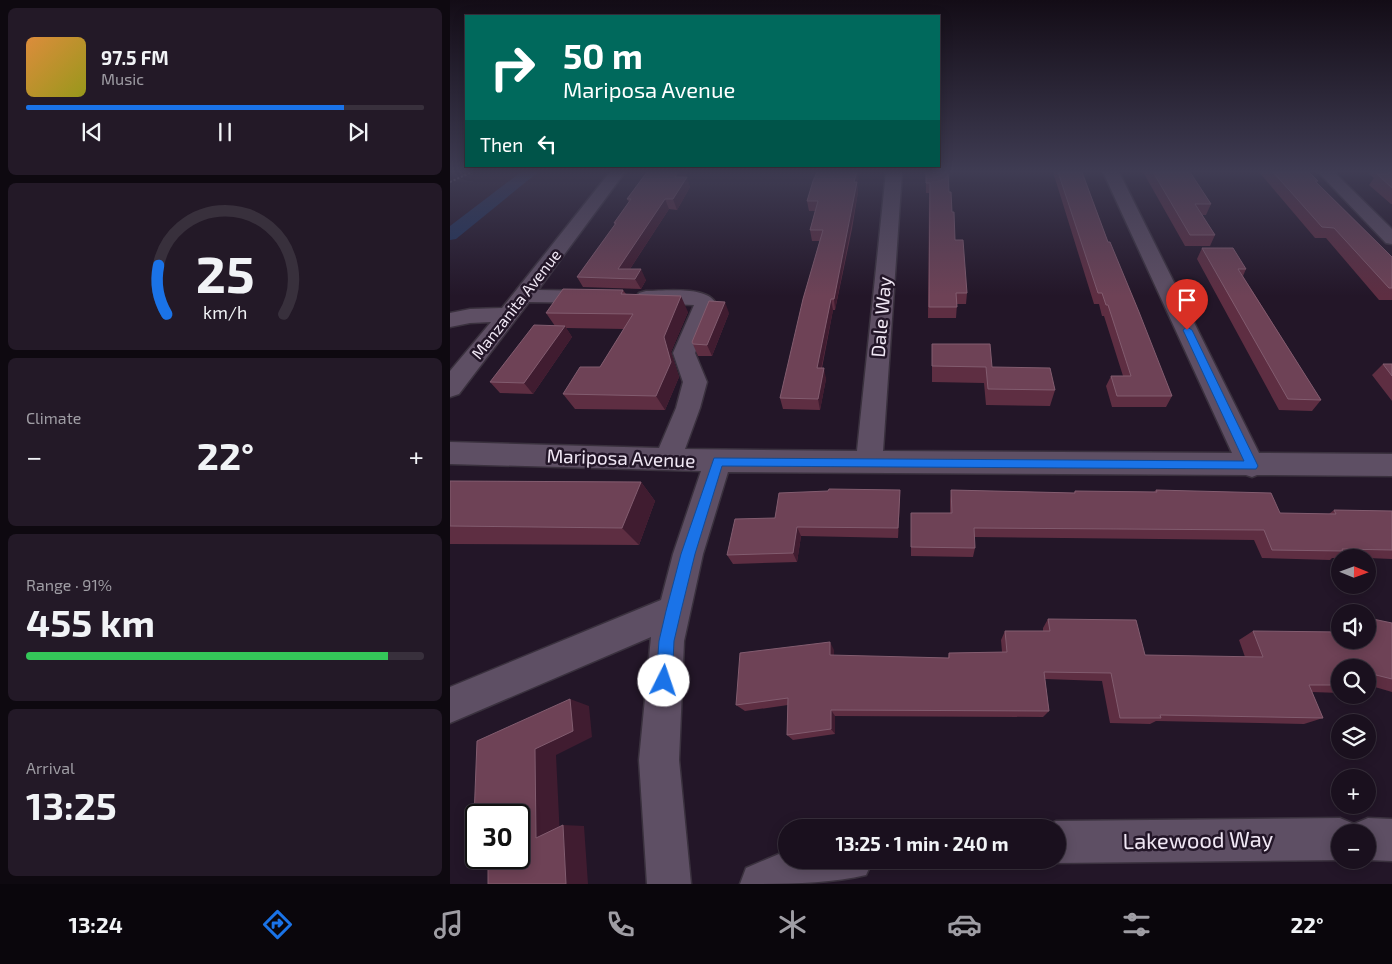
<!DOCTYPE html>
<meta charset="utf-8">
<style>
:root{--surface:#1a101e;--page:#231927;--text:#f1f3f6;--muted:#9f9da4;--line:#38303c;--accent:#1a73e8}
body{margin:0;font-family:"Exo 2",sans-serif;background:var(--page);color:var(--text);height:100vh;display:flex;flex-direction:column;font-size:19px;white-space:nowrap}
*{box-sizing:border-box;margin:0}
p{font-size:16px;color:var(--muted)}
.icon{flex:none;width:28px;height:28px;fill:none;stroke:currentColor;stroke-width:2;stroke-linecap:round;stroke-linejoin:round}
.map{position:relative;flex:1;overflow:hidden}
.side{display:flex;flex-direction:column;gap:8px;padding:8px;background:#0e0910;width:450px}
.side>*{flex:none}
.banner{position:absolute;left:15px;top:15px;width:475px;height:152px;border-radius:0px;box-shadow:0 2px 12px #0003,0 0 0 1px var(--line);background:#00695c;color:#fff;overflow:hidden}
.needle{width:32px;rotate:91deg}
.buttons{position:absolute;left:881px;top:549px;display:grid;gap:10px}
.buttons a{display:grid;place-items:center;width:45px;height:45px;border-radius:50%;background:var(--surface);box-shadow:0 2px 12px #0003,0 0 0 1px var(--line);font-size:25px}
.speed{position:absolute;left:15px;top:804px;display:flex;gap:10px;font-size:25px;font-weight:700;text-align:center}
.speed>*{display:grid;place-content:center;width:65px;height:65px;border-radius:50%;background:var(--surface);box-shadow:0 2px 12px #0003,0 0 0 1px var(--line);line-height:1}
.speed .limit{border:2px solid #111;border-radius:8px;background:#fff;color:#111}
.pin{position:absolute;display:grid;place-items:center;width:42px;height:42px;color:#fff;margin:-51px -21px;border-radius:50% 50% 50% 0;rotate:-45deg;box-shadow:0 0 5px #0007}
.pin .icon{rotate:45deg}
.me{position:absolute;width:55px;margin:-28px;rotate:4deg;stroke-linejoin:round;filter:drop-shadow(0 0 4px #0008)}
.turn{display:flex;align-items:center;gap:18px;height:105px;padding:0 15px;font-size:22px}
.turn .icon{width:65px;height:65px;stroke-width:2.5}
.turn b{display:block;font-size:35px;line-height:42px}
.then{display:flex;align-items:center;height:48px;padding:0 15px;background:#0003;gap:10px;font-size:19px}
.big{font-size:38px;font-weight:700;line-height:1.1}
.side .tile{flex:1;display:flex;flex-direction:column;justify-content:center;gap:8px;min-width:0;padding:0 18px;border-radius:8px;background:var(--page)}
.side .dial{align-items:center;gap:0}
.dial svg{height:130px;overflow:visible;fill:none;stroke:var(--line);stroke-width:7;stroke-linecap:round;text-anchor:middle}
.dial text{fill:var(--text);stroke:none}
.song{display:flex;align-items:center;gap:15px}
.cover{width:60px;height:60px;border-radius:8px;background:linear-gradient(135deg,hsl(30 70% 55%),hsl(60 70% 35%))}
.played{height:5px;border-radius:2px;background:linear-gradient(90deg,var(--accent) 80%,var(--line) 80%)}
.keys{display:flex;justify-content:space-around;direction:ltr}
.heat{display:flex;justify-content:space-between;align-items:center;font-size:28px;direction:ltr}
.charge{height:8px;border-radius:4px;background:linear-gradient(90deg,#34c759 91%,var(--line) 0)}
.trip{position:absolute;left:328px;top:819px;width:288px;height:50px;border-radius:25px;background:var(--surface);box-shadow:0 2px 12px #0003,0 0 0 1px var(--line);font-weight:700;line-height:50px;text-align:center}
.menu{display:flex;height:80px;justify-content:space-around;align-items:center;background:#0a060c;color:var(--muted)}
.menu .icon{width:35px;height:35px}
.menu .active{color:var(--accent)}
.menu b{font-size:22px;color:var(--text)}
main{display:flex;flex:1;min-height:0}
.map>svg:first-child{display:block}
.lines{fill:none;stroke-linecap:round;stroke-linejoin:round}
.canal{fill:#1d335d;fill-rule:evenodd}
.minor-casing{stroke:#3a313e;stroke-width:3}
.path{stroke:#7a6f7f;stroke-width:2;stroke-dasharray:2 2;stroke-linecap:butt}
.minor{fill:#5e4f64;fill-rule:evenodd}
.wall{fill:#5e2e42}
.shaded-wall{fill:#401c30}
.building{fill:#6e4256;stroke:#825c6f}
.route{fill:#1a73e8;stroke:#114b97}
.labels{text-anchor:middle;stroke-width:5;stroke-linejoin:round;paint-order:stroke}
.far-street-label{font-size:16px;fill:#f1e8f5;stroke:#231628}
.street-label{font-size:19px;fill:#f1e8f5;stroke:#231628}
.near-street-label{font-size:22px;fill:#f1e8f5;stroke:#231628}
</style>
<main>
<section class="side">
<div class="tile">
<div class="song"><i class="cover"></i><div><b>97.5 FM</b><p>Music</p></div></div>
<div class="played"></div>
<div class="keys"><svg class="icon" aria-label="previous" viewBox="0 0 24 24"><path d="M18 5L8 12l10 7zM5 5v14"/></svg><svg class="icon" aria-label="pause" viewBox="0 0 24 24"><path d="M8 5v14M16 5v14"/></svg><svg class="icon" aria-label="next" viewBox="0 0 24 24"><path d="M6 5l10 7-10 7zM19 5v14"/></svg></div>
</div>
<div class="tile dial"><svg viewBox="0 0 100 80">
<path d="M14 69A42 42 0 1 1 86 69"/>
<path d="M14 69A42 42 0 0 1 9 39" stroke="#1a73e8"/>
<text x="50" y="56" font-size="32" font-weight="700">25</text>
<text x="50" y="72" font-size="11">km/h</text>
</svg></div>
<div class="tile"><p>Climate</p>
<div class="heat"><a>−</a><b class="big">22°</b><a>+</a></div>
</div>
<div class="tile"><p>Range · 91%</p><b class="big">455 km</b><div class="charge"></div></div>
<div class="tile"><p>Arrival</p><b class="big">13:25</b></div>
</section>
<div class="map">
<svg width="942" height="884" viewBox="0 0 942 884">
<rect width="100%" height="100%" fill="#231628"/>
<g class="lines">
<path class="canal" d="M 71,172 L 88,172 L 6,239 L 0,240 L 0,226 Z"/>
<defs>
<path id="minor" d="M 160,172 L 175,172 L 88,290 L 145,291 L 152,293 L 155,297 L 152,301 L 145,303 L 79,302 L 9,394 L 0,397 L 0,371 L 41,322 L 20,323 L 0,327 L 0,313 L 20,309 L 52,308 Z
M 436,172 L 452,172 L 433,451 L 782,453 L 653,172 L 669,172 L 809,453 L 942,454 L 942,476 L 807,475 L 802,477 L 796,475 L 278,472 L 253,554 L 234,641 L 229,760 L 241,884 L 197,884 L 189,760 L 201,637 L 0,723 L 0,687 L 211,600 L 223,554 L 251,471 L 0,464 L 0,442 L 209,448 L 226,408 L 233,382 L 223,353 L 244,305 L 196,303 L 189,301 L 186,297 L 189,293 L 196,291 C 214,291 255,286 265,302 L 245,353 L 257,382 L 250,408 L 235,449 L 407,451 Z
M 868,172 L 884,172 L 942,229 L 942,244 L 936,243 Z
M 890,818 L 904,824 L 918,818 L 942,819 L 942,861 L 918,860 L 918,832 L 890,832 L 890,860 L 606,863 L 598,860 L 606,860 L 606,828 L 591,828 L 606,821 Z
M 336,851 L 336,860 L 423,860 L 416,875 C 379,884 330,884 290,884 L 296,868 Z"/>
</defs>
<use href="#minor" class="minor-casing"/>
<path class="path" d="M 0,182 L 22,172"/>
<use href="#minor" class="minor"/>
</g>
<path class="wall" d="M 476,172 L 499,192 L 505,240 L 517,293 L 516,304 L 507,304 L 506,318 L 478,318 L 479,193 L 476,193 Z
M 603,172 L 632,172 L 658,242 L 722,396 L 716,407 L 662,407 L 656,386 L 661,376 L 673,376 L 654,316 L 652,316 L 649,304 L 644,304 Z
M 693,172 L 740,172 L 761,204 L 756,215 L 752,215 L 765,235 L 760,246 L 735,246 Z
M 809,172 L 859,172 L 868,181 L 867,183 L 942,257 L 942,300 L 929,300 L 876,238 L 865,238 Z
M 920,172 L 942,172 L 942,204 L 941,204 L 919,185 L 924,178 L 919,174 Z
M 235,177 L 240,187 L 227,210 L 219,209 L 180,269 L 196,280 L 191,289 L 133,287 L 127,277 L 165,225 L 164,223 L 179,202 L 177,199 Z
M 407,184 L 408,192 L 402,229 L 385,310 L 383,310 L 372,368 L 376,379 L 370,410 L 333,409 L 330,398 L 370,241 L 362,241 L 360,230 L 365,211 L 359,211 L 357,201 Z
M 752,248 L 796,269 L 793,276 L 871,400 L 862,411 L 829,410 L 747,259 Z
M 173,290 L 176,294 L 238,312 L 221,352 L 229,377 L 215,410 L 125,409 L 113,394 L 150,367 L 174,329 L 116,328 L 122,337 L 83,394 L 50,393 L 40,382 L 105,326 L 96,313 Z
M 279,313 L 262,356 L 248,356 L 242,342 Z
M 482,344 L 542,367 L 605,390 L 600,406 L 536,405 L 534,383 L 482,382 Z
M 933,364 L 942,364 L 942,401 L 922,375 Z
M 0,481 L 191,482 L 205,501 L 189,545 L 0,544 Z
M 450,490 L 450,500 L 448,538 L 351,536 L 347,562 L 283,564 L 277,555 L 325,518 Z
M 501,490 L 624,493 L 625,491 L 704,492 L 706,490 L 830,513 L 879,514 L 884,510 L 942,511 L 942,559 L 918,558 L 882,558 L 880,560 L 812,558 L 804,540 L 524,537 L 525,548 L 523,557 L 461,556 L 461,547 L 500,513 L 500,500 Z
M 598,619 L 695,655 L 795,657 L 789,640 L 803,631 L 890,640 L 942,623 L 942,692 L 918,685 L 918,668 L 890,668 L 890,693 L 862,692 L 873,718 L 854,724 L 706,721 L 700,724 L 660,723 L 652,681 L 595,679 L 599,711 L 593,717 L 385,716 L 385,734 L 343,740 L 337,735 L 338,705 L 295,711 L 286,705 L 384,650 L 384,656 L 498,658 L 499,653 L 552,652 L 551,640 L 555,631 L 593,631 L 593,628 Z"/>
<path class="shaded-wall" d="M 228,172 L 238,172 L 228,187 L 225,177 Z
M 407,172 L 410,172 L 407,184 L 408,192 L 385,310 L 384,299 Z
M 237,177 L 240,187 L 227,210 L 223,199 Z
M 215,199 L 219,209 L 174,278 L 168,269 Z
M 191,269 L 196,280 L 191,289 L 185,279 Z
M 231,296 L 238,312 L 221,352 L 229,377 L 215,410 L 206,396 L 214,337 Z
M 381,299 L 383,310 L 369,379 L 367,368 Z
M 275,302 L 279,313 L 262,356 L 257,345 Z
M 115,326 L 122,337 L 83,394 L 74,383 Z
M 374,368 L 376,379 L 370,410 L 368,399 Z
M 191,482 L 205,501 L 189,545 L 172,528 Z
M 450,490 L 450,500 L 448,538 L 448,528 Z
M 347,527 L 351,536 L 347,562 L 343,553 Z
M 380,642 L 384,650 L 384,664 L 380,655 Z
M 120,699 L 139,706 L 142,737 L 106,755 L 110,838 L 86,838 L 85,749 Z
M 381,710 L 385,716 L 385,734 L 381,729 Z
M 113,825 L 134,826 L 138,884 L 116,884 Z"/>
<path class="building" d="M 197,172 L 228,172 L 225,177 L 237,177 L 223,199 L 215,199 L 168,269 L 191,269 L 185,279 L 127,277 L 166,223 L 164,223 L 181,199 L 177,199 Z
M 367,172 L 407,172 L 404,182 L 407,182 L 384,299 L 381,299 L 367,368 L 374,368 L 368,399 L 330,398 L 353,299 L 373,230 L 360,230 L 368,201 L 357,201 L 363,181 Z
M 476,172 L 498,172 L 499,192 L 501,192 L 502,212 L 504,212 L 505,240 L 513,240 L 517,293 L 506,293 L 507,307 L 479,307 L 480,183 L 476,183 Z
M 608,172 L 632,172 L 658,242 L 660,242 L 689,312 L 722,396 L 667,396 L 661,376 L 681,376 L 658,305 L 656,305 L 652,293 L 648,293 Z
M 703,172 L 740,172 L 761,204 L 745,204 L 765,235 L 740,235 Z
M 823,172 L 859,172 L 868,181 L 865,181 L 942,257 L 942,288 L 939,288 L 884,228 L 872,227 Z
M 937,172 L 942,172 L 942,188 L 927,174 L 939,174 Z
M 752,248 L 783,248 L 796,269 L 788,269 L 871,400 L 838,399 Z
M 113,289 L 173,290 L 171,294 L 231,296 L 214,337 L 221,362 L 206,396 L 113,394 L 130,367 L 150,367 L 183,314 L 96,313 Z
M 259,301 L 275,302 L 257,345 L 243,344 L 242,342 Z
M 84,325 L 115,326 L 74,383 L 40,382 Z
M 482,344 L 540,344 L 542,367 L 600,368 L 605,390 L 538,389 L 536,367 L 482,366 Z
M 933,364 L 942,364 L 942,376 Z
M 0,481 L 191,482 L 172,528 L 0,526 Z
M 379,489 L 450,490 L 448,528 L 347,527 L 343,553 L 277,555 L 285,519 L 325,518 L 329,493 L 378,491 Z
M 501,490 L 625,493 L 625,491 L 707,492 L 706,490 L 821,493 L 830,513 L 886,514 L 884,510 L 942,511 L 942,550 L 892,549 L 893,551 L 822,550 L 814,530 L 524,528 L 525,548 L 461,547 L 461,513 L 502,513 Z
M 918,618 L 942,623 L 942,679 L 918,673 L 918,668 L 890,668 L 890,685 L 859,685 L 873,718 L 710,715 L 711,718 L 670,718 L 661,673 L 594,672 L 599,711 L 381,710 L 381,729 L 337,735 L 338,698 L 286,705 L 290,653 L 380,642 L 380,655 L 499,658 L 499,653 L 557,652 L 555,631 L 600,631 L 598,619 L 686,620 L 695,655 L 813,657 L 803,631 L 890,632 L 890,640 L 918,640 Z
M 120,699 L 123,731 L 85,749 L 86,838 L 113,825 L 116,884 L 38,884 L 38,858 L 69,858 L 69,815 L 26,815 L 26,842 L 23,844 L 27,741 Z"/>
<linearGradient id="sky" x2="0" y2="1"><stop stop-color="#130c16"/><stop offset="0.58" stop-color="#3f3c53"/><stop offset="1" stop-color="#3f3c53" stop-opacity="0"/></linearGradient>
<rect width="942" height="296" fill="url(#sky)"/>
<path class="route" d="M 737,327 L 742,330 L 808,466 L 806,469 L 272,466 L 245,554 L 231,611 L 224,641 L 222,681 L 219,686 L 214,688 L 209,686 L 206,681 L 209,641 L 216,611 L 231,554 L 264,458 L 794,461 L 733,330 Z"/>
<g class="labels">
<g class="far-street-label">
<text transform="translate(66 304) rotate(-52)" y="6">Manzanita Avenue</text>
</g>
<g class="street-label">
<text transform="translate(431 317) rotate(-85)" y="7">Dale Way</text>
<text transform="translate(171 458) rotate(2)" y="7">Mariposa Avenue</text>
</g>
<g class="near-street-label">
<text transform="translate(748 840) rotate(-1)" y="8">Lakewood Way</text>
</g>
</g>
</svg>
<div class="buttons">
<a><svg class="needle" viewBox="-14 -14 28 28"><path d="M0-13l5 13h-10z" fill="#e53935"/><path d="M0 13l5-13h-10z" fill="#9f9da4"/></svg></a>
<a><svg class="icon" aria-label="sound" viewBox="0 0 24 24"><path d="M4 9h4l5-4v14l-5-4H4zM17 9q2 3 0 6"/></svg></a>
<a><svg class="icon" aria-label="search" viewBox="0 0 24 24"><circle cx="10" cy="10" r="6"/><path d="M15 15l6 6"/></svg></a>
<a><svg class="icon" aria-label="layers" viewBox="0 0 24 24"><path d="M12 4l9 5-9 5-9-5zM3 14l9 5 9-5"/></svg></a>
<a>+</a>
<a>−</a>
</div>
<div class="speed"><div class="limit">30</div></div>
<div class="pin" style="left:737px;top:330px;background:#d93025"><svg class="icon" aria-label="arrive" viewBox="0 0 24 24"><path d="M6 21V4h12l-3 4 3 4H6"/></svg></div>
<svg class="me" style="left:214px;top:681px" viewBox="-20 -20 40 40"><circle r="19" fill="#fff"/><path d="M0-13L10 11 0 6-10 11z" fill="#1a73e8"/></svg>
<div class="trip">13:25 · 1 min · 240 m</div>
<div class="banner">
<div class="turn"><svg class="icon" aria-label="right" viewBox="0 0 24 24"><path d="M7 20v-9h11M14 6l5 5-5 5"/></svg><div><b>50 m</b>Mariposa Avenue</div></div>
<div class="then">Then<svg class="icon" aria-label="left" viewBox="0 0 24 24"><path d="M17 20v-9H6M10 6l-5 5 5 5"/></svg></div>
</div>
</div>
</main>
<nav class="menu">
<b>13:24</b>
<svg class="icon active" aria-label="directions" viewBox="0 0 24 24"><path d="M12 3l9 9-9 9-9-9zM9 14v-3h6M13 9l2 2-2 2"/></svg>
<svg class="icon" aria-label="music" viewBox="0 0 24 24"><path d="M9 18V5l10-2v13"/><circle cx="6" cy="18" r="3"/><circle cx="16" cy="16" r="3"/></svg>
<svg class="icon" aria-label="phone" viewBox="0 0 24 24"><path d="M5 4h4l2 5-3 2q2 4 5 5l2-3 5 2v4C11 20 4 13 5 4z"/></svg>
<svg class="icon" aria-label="climate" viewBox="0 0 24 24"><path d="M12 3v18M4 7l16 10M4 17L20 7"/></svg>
<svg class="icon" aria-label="car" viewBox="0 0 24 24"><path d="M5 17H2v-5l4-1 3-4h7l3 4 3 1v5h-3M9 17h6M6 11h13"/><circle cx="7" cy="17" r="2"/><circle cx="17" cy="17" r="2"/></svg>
<svg class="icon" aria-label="filters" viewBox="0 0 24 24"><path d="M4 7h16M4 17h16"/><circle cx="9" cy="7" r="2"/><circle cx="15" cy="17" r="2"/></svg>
<b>22°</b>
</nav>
